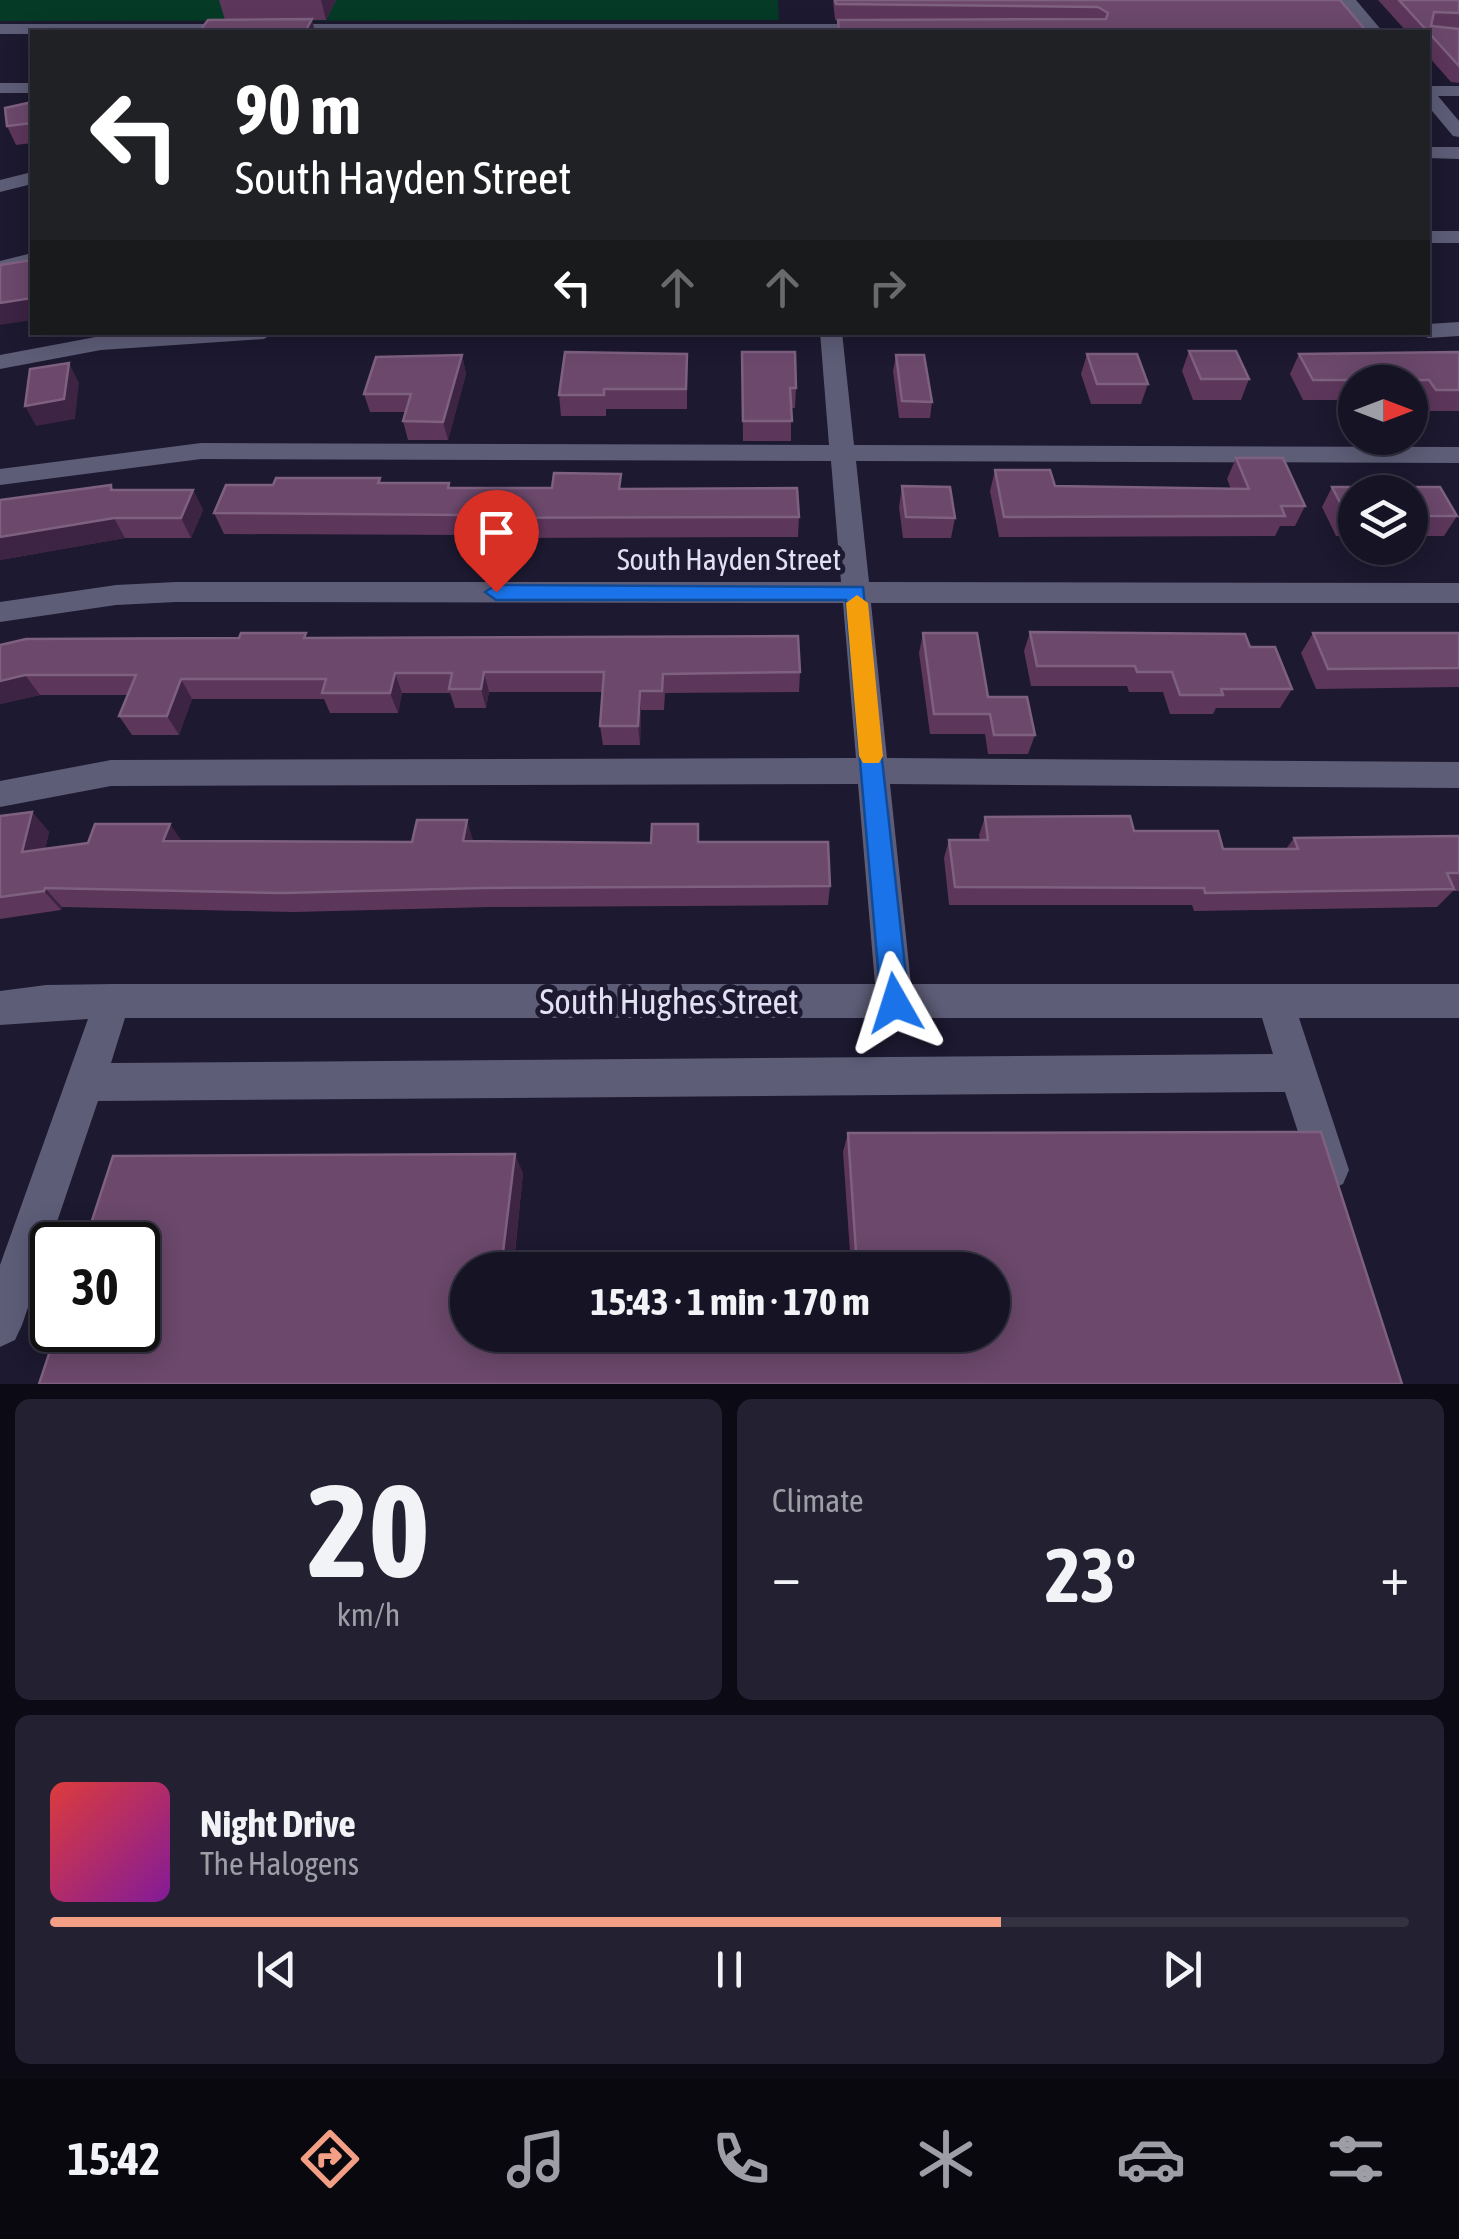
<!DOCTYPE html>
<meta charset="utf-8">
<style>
:root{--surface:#151324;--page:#222031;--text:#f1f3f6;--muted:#9d9ea6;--line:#343241;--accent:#f39f85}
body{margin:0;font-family:"Asap Condensed",sans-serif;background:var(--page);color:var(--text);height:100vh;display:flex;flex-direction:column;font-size:38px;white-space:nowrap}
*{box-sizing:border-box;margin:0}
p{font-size:32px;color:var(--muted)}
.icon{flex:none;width:55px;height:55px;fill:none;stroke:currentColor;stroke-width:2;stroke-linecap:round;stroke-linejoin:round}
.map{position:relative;height:1384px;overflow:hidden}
.panel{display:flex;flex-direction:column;gap:15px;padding:15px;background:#0c0a14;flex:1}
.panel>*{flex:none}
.banner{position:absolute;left:30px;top:30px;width:1400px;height:305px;border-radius:0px;box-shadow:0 5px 25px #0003,0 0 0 2px var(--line);background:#202124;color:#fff;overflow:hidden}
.needle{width:65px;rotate:90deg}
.fabs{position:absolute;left:1338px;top:365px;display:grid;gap:20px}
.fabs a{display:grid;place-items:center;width:90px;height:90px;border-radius:50%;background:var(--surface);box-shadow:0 5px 25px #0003,0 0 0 2px var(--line);font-size:50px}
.speed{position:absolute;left:30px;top:1222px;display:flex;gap:20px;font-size:50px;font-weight:700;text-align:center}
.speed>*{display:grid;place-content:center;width:130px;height:130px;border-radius:50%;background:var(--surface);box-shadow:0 5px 25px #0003,0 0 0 2px var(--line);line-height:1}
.speed .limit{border:5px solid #111;border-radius:15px;background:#fff;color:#111}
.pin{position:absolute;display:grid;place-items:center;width:85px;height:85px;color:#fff;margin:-102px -42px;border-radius:50% 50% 50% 0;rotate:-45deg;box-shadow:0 0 10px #0007}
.pin .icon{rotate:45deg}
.me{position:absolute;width:110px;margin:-55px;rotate:354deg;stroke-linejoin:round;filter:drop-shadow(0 0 8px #0008)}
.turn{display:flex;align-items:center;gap:35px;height:210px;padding:0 40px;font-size:45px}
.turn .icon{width:130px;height:130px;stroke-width:2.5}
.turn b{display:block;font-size:70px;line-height:85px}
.lanes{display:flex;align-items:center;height:95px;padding:0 40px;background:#0003;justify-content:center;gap:50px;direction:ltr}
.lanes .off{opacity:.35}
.big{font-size:75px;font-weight:700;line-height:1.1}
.panel .widget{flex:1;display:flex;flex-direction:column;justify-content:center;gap:15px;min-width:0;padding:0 35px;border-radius:15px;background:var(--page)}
.panel .dial{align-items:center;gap:0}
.dial b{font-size:130px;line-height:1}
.song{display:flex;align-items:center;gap:30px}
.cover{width:120px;height:120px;border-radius:15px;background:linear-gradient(135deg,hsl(0 70% 55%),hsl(290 70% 35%))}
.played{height:10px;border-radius:5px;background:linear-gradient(90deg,var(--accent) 70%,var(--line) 70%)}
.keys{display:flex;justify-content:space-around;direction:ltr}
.heat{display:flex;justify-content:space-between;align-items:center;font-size:55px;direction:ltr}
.panel .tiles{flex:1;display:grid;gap:15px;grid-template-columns:1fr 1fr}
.widget:last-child{grid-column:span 2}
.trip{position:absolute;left:450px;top:1252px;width:560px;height:100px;border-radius:50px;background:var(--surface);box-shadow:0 5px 25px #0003,0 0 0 2px var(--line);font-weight:700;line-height:100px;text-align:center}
.dock{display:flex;height:160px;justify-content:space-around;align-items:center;background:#08080e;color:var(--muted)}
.dock .icon{width:70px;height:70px}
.dock .selected{color:var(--accent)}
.dock b{font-size:45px;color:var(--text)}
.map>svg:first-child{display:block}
.green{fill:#053a26}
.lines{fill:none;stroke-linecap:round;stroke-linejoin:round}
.minor{fill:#5e5d78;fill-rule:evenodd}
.wall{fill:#5d365c}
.shaded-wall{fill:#3d2344}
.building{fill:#6b486c;stroke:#7e6081;stroke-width:2.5;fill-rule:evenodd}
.route{fill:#1a73e8;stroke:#114b97;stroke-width:2.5}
.slow{fill:#f59e0b}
.labels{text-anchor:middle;stroke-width:10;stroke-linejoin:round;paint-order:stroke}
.street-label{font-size:30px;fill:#e2e1f2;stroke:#1c1930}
.near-street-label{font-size:35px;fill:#e2e1f2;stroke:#1c1930}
</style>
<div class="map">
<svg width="1459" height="1384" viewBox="0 0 1459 1384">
<rect width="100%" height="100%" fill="#1c1930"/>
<path class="green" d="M 0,0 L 778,0 L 779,20 L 0,21 Z"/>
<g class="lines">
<path class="minor" d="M 1340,0 L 1356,0 L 1383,32 L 1367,32 Z
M 0,24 L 876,24 L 884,29 L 881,32 L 0,34 Z
M 0,83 L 32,83 L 32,93 L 0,93 Z
M 1428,86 L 1459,86 L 1459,96 L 1438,96 L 1459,121 L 1459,137 L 1453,136 L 1428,106 Z
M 1428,147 L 1459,147 L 1459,159 L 1428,158 Z
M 32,172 L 32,184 L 0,192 L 0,180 Z
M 1428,231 L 1459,231 L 1459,243 L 1428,243 Z
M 32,253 L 32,265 L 0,273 L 0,261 Z
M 1459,322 L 1459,336 L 1428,338 L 1418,332 L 1428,332 L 1428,324 Z
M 156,332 L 275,332 L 264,339 L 101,350 L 0,369 L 0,355 L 101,336 Z
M 820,332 L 842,332 L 854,445 L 1459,447 L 1459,463 L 856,461 L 869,582 L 1459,583 L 1459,603 L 871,603 L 887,758 L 1459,762 L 1459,788 L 890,784 L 911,984 L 1459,984 L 1459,1018 L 1299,1018 L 1349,1170 L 1343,1184 L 1329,1190 L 1315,1184 L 1285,1092 L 98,1101 L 22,1325 L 15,1340 L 0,1347 L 0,1265 L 88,1019 L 0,1025 L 0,991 L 46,985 L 113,984 L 875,984 L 858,784 L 111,786 L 0,807 L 0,781 L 111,760 L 856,758 L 843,603 L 176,602 L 116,605 L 0,622 L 0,602 L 116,585 L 176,582 L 841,582 L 831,461 L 201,459 L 0,485 L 0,469 L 201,443 L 829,445 ZM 125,1018 L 1262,1018 L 1273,1054 L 111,1063 Z"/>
</g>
<path class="wall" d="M 219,0 L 336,0 L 326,20 L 225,20 Z
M 833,0 L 1340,0 L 1367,32 L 837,32 L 838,20 L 848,20 L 835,20 Z
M 1378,0 L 1459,0 L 1459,83 L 1451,82 L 1428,56 L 1428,32 L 1407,32 Z
M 32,102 L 32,143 L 16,145 L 7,126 Z
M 1189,351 L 1249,379 L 1241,400 L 1193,400 L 1182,371 Z
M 742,352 L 796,388 L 795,408 L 791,408 L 791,441 L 743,441 Z
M 1459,352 L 1459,411 L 1424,411 L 1418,400 L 1410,400 L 1410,382 L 1355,382 L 1355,400 L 1303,400 L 1290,374 L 1299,354 Z
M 687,354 L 687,409 L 606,409 L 606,416 L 561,416 L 559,395 Z
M 1087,354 L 1148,384 L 1141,404 L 1091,404 L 1081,374 Z
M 462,355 L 466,374 L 448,440 L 408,440 L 403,421 L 406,412 L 370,412 L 364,394 Z
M 896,355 L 932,402 L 930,418 L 899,418 L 893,371 Z
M 1236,458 L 1305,506 L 1295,526 L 1280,526 L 1275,536 L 999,537 L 990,491 L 995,470 L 1055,486 L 1231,489 L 1227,479 Z
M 380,478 L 381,483 L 449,483 L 450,488 L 622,489 L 799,517 L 798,537 L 468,538 L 468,535 L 224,534 L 214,513 L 273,485 Z
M 111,485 L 114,490 L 193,490 L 203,510 L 191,538 L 125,538 L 0,560 L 0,500 Z
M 902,486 L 955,518 L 951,538 L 903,538 L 899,507 Z
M 1332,487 L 1440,487 L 1457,516 L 1444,536 L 1410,536 L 1410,492 L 1355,492 L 1355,536 L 1336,536 L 1322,507 Z
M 1030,632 L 1292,689 L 1280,708 L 1216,708 L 1213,714 L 1170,714 L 1163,692 L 1129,692 L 1127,686 L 1031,686 L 1024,651 Z
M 923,633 L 988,697 L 1035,735 L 1028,754 L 988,754 L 985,734 L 930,734 L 919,653 Z
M 1313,633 L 1459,633 L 1459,687 L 1316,689 L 1301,653 Z
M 308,638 L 800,672 L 799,692 L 665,693 L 664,710 L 641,710 L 640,745 L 603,745 L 600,726 L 603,692 L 489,692 L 486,708 L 455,708 L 450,693 L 402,693 L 398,713 L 330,713 L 324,699 L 192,699 L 179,735 L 132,735 L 119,716 L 127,695 L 40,695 L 0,704 L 0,645 Z
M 32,812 L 49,832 L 45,849 L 182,841 L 473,841 L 651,843 L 699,842 L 830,886 L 828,905 L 490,907 L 294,912 L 62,907 L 61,910 L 0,919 L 0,816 Z
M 985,817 L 1134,831 L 1223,849 L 1286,849 L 1294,838 L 1459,836 L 1459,891 L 1453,891 L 1437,907 L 1194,911 L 1192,905 L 949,905 L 944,858 L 949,840 L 980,840 L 979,835 Z
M 848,1133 L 1402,1384 L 39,1384 L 523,1173 L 515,1252 L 850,1252 L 843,1152 Z"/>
<path class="shaded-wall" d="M 321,0 L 336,0 L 326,20 Z
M 312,19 L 315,32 L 305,32 Z
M 32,298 L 32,320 L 0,325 L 0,303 Z
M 462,355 L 466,374 L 448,440 L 443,422 Z
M 69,363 L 79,383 L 75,419 L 36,426 L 25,406 Z
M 193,490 L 203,510 L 191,538 L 181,518 Z
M 114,518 L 125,538 L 0,560 L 0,537 Z
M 484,672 L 489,692 L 486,708 L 481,689 Z
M 395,673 L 402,693 L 398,713 L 390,693 Z
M 25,675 L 40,695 L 0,704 L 0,681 Z
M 181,679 L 192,699 L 179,735 L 167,716 Z
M 640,691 L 641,710 L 640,745 L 638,726 Z
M 32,812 L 49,832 L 40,872 L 22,852 Z
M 467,820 L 473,840 L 470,861 L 463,841 Z
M 170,824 L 184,844 L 163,841 Z
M 45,888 L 62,907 L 61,910 L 44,891 Z
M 515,1154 L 523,1173 L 513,1268 L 503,1252 Z"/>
<path class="building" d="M 835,0 L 1340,0 L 1367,32 L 834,32 L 839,32 L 838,20 L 1106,19 L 1108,13 L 1098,7 L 836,4 Z
M 1399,0 L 1459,0 L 1459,13 L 1434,12 L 1431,26 L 1459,29 L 1459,66 Z
M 312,19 L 305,32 L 199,32 L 208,20 Z
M 597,31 L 597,32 L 399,32 Z
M 646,31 L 769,31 L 769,32 L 646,32 Z
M 32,102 L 32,123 L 7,126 L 5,108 Z
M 32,260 L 32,298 L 0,303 L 0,265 Z
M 1189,351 L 1236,351 L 1249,379 L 1201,379 Z
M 565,352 L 687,354 L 686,389 L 604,389 L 604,395 L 559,395 Z
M 742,352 L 795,352 L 796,388 L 790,388 L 792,421 L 743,421 Z
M 1459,352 L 1459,390 L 1436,390 L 1429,380 L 1313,380 L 1299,354 Z
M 1087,354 L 1137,354 L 1148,384 L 1097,384 Z
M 462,355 L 443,422 L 403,421 L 411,394 L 364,394 L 376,357 Z
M 896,355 L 924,355 L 932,402 L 902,401 Z
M 69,363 L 64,399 L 25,406 L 30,369 Z
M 1236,458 L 1283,458 L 1305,506 L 1281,506 L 1285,516 L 1004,517 L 995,470 L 1050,470 L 1055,486 L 1249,489 Z
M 554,473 L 621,474 L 619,489 L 797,488 L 799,517 L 463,518 L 464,515 L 214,513 L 226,485 L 273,485 L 276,478 L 380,478 L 378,483 L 449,483 L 448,488 L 552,488 Z
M 111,485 L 111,490 L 193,490 L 181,518 L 114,518 L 0,537 L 0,500 Z
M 902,486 L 950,487 L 955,518 L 906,517 Z
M 1332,487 L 1440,487 L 1457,516 L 1410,516 L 1410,492 L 1355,492 L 1355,516 L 1347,516 Z
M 1030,632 L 1245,634 L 1250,647 L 1275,647 L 1292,689 L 1221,689 L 1223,695 L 1180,695 L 1172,672 L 1137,672 L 1135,666 L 1037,666 Z
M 241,633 L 306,633 L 304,638 L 798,636 L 800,672 L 663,674 L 662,691 L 640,691 L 638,726 L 600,726 L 604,672 L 484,672 L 481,689 L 449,689 L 452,673 L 395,673 L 390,693 L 322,693 L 326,679 L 181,679 L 167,716 L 119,716 L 136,675 L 25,675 L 0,681 L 0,645 L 26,639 L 239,638 Z
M 923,633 L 977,633 L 988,697 L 1027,697 L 1035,735 L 994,735 L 990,714 L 934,714 Z
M 1313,633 L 1459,633 L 1459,668 L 1328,669 Z
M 32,812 L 22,852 L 88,843 L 95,824 L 170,824 L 163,841 L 412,842 L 417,820 L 467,820 L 463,841 L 651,843 L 652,824 L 698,824 L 698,842 L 828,842 L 830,886 L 483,888 L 283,893 L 45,888 L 44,891 L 0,897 L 0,816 Z
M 1130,816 L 1134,831 L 1218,831 L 1223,849 L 1298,849 L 1294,838 L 1459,836 L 1459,873 L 1447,873 L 1454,889 L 1205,893 L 1204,888 L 955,887 L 949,840 L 988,840 L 985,817 Z
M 1321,1132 L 1402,1384 L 39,1384 L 57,1330 L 138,1330 L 138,1245 L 84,1245 L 113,1156 L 515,1154 L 503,1252 L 856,1252 L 848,1133 ZM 468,1270 L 992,1270 L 992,1335 L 468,1335 Z"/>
<path class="route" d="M 496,585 L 863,587 L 909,1003 L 905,1012 L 895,1016 L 885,1012 L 881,1003 L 846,600 L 496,600 L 485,592 Z"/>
<path class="slow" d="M 857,595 L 868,603 L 883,756 L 879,763 L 863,763 L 859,756 L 846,603 Z"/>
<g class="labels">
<g class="street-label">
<text x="729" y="570">South Hayden Street</text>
</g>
<g class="near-street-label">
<text x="669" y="1014">South Hughes Street</text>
</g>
</g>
</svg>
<div class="fabs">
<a><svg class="needle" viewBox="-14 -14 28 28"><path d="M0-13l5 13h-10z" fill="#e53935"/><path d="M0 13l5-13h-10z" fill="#9d9ea6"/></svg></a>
<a><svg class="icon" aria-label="layers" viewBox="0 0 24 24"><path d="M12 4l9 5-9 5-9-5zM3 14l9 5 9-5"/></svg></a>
</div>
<div class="speed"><div class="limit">30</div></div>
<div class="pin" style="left:496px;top:592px;background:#d93025"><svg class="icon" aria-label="arrive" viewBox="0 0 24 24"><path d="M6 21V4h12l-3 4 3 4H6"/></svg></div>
<svg class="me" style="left:895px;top:1003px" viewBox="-20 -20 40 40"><path d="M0-17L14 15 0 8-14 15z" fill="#1a73e8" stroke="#fff" stroke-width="4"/></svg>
<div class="trip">15:43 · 1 min · 170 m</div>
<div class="banner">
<div class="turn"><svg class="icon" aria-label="left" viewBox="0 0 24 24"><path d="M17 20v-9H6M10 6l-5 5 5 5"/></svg><div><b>90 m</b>South Hayden Street</div></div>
<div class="lanes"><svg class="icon" aria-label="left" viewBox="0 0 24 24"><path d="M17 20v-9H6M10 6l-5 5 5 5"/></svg><svg class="icon off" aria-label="ahead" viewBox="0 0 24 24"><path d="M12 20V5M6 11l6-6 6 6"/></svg><svg class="icon off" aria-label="ahead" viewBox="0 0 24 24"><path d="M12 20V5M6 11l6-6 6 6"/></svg><svg class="icon off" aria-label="right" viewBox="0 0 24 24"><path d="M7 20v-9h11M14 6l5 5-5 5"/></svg></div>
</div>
</div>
<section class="panel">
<div class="tiles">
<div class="widget dial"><b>20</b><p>km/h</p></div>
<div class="widget"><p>Climate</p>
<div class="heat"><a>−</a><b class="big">23°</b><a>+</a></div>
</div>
<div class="widget">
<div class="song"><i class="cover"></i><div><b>Night Drive</b><p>The Halogens</p></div></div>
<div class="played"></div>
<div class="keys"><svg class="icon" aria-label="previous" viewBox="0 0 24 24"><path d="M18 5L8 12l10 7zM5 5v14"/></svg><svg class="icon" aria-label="pause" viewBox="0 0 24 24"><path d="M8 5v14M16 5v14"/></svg><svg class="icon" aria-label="next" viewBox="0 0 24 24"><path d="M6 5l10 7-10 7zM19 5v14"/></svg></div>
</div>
</div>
</section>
<nav class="dock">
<b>15:42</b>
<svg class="icon selected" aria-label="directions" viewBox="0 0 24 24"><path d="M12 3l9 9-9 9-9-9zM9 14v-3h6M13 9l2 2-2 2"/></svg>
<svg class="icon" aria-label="music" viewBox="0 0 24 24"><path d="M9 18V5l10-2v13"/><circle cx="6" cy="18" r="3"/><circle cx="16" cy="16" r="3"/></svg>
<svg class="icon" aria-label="phone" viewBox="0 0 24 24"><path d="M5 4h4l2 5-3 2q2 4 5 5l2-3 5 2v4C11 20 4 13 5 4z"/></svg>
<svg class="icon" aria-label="climate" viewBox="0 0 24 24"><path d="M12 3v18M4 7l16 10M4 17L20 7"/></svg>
<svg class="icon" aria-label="car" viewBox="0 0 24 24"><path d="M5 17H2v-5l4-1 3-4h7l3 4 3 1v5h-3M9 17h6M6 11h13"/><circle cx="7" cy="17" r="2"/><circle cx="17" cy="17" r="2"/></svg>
<svg class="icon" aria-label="filters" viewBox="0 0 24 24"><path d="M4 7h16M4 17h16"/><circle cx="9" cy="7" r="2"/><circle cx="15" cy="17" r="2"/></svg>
</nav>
